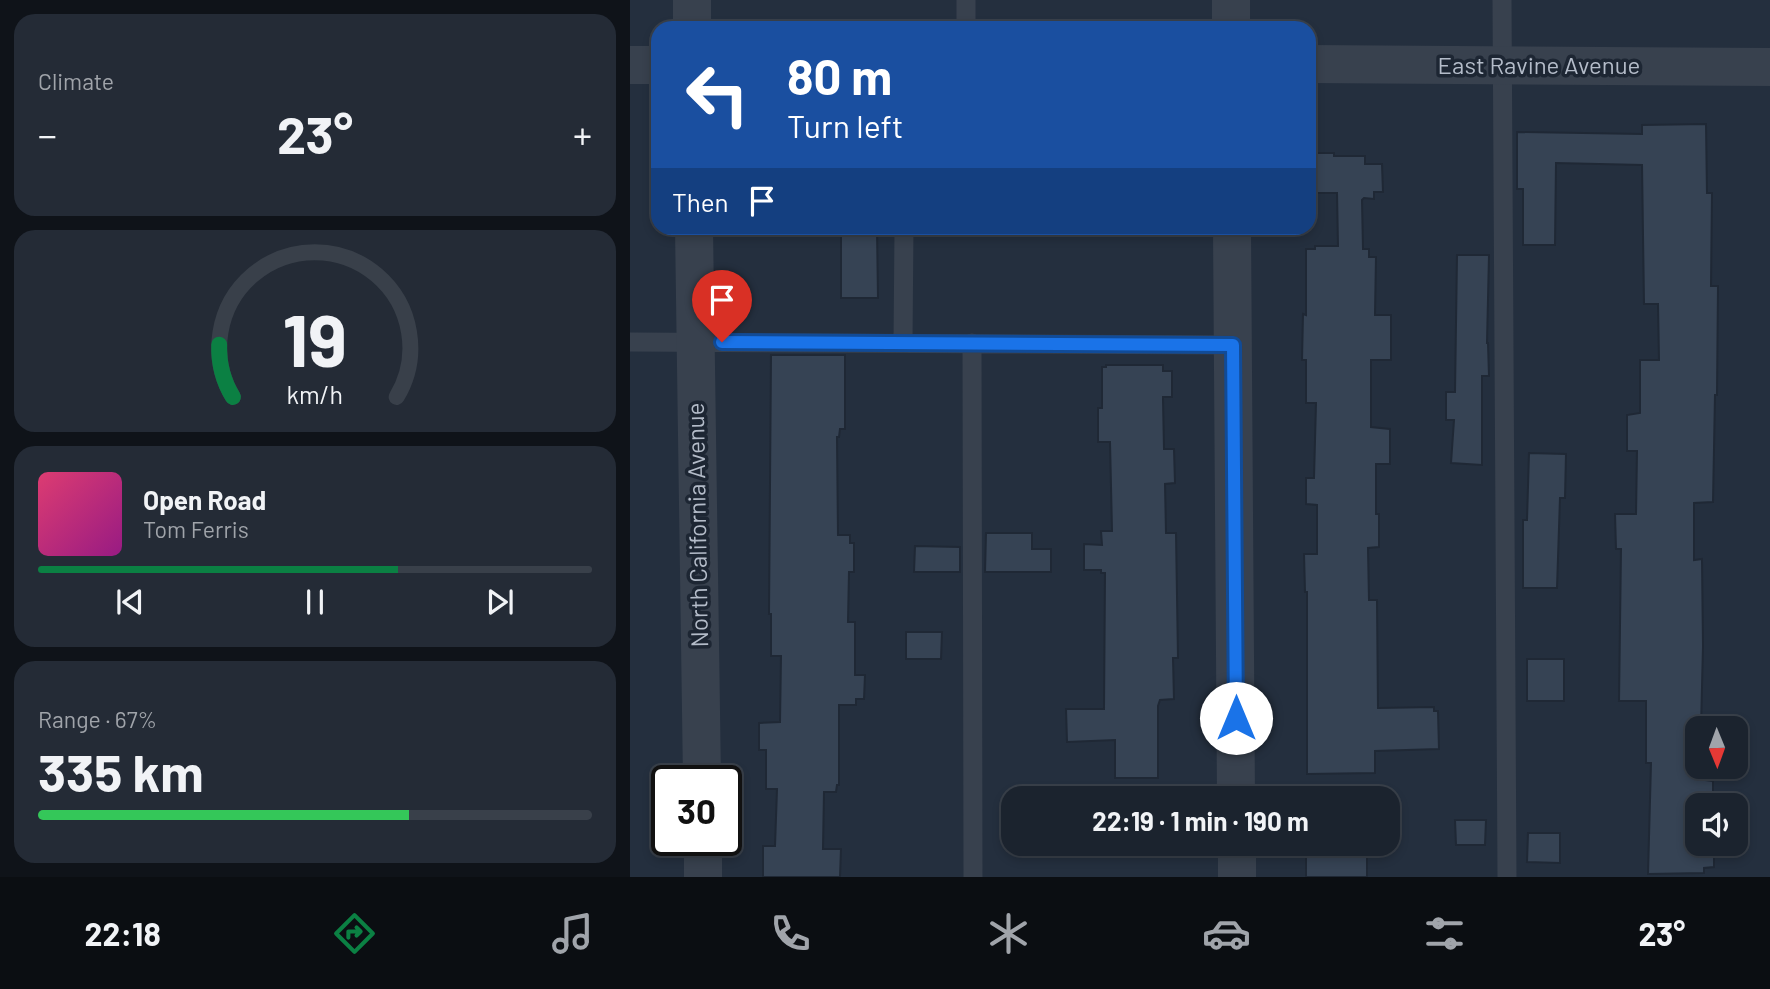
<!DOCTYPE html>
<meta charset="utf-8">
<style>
:root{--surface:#1b232e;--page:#242b36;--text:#f1f3f6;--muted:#a0a4aa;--line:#39404a;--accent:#0b8043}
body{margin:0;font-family:Barlow,sans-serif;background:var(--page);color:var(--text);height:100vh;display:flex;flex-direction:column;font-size:26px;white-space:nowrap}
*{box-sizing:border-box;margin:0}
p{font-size:23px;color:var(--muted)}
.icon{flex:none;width:38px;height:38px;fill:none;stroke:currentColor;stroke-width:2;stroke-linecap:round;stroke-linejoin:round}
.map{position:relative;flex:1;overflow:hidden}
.side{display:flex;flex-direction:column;gap:14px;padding:14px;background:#0f1319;width:630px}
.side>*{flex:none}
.hud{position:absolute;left:21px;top:21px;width:665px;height:214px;border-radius:21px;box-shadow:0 4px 10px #0003,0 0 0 2px var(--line);background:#1a4fa0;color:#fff;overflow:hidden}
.needle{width:46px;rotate:179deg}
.controls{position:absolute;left:1055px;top:716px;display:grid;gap:14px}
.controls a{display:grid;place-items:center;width:63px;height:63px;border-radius:14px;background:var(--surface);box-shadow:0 4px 10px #0003,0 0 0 2px var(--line);font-size:35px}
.speed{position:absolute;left:21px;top:765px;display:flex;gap:14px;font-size:35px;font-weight:700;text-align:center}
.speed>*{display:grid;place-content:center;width:91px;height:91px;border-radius:50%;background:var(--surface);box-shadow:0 4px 10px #0003,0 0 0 2px var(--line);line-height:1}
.speed .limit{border:4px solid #111;border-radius:10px;background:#fff;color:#111}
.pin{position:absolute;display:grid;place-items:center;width:60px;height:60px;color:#fff;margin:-72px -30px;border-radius:50% 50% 50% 0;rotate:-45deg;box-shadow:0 0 7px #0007}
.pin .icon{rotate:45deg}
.me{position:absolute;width:77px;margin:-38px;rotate:0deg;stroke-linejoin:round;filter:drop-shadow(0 0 5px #0008)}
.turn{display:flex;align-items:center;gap:24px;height:147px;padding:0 21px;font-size:32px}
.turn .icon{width:91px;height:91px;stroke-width:2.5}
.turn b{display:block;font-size:49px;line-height:60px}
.then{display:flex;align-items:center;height:66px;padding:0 21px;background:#0003;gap:14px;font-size:26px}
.big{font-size:52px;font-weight:700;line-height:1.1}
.side .tile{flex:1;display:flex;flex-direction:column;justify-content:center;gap:10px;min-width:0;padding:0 24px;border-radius:21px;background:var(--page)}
.side .dial{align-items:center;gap:0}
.dial svg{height:182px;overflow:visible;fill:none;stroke:var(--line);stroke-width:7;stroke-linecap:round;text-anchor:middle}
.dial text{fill:var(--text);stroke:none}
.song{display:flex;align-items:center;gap:21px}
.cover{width:84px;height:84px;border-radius:10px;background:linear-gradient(135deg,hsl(340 70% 55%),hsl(310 70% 35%))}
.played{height:7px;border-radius:4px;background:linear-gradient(90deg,var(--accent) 65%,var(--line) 65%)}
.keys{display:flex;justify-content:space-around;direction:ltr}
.heat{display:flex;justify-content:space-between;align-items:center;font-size:38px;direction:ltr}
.charge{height:10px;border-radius:5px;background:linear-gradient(90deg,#34c759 67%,var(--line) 0)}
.trip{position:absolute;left:371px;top:786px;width:399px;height:70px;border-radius:21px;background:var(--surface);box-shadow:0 4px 10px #0003,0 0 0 2px var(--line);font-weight:700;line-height:70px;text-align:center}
.tab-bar{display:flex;height:112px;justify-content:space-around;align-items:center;background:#0b0e12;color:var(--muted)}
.tab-bar .icon{width:49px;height:49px}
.tab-bar .active{color:var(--accent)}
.tab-bar b{font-size:32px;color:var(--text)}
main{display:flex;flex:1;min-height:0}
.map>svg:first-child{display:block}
.building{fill:#364354;stroke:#1f2835;stroke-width:2}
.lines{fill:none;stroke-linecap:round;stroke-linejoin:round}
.lane{stroke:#38414e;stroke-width:19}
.street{stroke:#38414e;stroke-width:38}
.route-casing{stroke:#114b97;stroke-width:18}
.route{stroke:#1a73e8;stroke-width:12}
.labels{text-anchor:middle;stroke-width:7;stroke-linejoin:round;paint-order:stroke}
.street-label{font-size:24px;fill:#b4bcc9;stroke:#1d2633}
</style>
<main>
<section class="side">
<div class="tile"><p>Climate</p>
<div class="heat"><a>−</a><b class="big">23°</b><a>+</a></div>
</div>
<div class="tile dial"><svg viewBox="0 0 100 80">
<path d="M14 69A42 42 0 1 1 86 69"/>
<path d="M14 69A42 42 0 0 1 8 46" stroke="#0b8043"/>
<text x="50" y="56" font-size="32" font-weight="700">19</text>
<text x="50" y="72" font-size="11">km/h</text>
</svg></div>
<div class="tile">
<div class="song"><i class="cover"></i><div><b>Open Road</b><p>Tom Ferris</p></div></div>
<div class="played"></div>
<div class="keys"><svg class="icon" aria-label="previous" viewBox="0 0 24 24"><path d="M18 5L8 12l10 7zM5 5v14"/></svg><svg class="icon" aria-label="pause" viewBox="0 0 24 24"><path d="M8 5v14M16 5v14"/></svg><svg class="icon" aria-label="next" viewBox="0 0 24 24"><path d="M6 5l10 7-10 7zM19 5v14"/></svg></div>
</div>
<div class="tile"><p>Range · 67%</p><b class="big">335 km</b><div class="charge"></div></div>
</section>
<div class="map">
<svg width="1140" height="877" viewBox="0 0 1140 877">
<rect width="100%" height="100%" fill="#242f3e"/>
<path class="building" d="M 1076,124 L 1077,193 L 1082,193 L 1081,286 L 1088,286 L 1087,395 L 1085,395 L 1083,502 L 1064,503 L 1064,560 L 1072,559 L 1073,646 L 1071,728 L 1068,728 L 1068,779 L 1083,781 L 1083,805 L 1068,805 L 1068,844 L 1084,844 L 1084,867 L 1074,868 L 1074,873 L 1018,874 L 1021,763 L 1016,763 L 1016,701 L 989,701 L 991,549 L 986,549 L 985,514 L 1006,514 L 1007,451 L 997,451 L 997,415 L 1010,413 L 1010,360 L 1029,360 L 1028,304 L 1014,304 L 1012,165 L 926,163 L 925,245 L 893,245 L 893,189 L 887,189 L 887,132 L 1012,134 L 1012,125 Z
M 679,153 L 704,153 L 704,156 L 735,156 L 735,164 L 752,164 L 753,192 L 744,192 L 744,199 L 734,198 L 732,200 L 733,249 L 739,249 L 739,257 L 746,257 L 745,315 L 761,315 L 761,360 L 741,360 L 741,427 L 760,429 L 760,464 L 746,464 L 746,514 L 749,514 L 749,547 L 738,548 L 739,600 L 747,600 L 748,708 L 804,707 L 804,711 L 808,711 L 809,749 L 745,751 L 745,773 L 677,774 L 677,592 L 675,592 L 674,554 L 687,554 L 687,505 L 676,504 L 676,478 L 684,478 L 686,403 L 676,403 L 676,360 L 672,360 L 673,314 L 676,315 L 676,249 L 685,249 L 685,246 L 708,246 L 707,193 L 679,193 Z
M 211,228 L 247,228 L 248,298 L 211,298 Z
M 827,255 L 859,255 L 857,343 L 858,343 L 859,376 L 852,376 L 852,465 L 821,463 L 824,420 L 816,420 L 816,392 L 825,392 Z
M 141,355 L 215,355 L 215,429 L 210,429 L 209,437 L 207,437 L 208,535 L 220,535 L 220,543 L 224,543 L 224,572 L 219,572 L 218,622 L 225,622 L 225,675 L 235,675 L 234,699 L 226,699 L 226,705 L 209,705 L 209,785 L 207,785 L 206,792 L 194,792 L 193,849 L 211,849 L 210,877 L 133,877 L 133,846 L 145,846 L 147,789 L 136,789 L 136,750 L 129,750 L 129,723 L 150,722 L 151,656 L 141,656 L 141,614 L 139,614 Z
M 476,365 L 533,365 L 533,371 L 542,371 L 542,397 L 533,397 L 533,399 L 534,449 L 544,449 L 545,483 L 535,484 L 536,533 L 546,533 L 548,658 L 543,658 L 544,699 L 530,700 L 528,706 L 528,778 L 485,778 L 485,740 L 437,742 L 436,709 L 474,709 L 475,573 L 471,573 L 471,570 L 454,570 L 454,544 L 472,545 L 471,531 L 482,531 L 480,442 L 468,442 L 468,408 L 472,408 L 472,367 L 476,367 Z
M 899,453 L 936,454 L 935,498 L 930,498 L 927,588 L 893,588 L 893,520 L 897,520 Z
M 356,533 L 402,533 L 402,549 L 421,549 L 421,572 L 355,572 Z
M 285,546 L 330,547 L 330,572 L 284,572 Z
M 276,632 L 312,632 L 311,659 L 276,659 Z
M 897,659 L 934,659 L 934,701 L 897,701 Z
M 825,820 L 856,820 L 855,845 L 826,845 Z
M 898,833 L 930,833 L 930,863 L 897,862 Z
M 676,844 L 737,844 L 737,877 L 676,877 Z"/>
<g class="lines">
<path class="lane" d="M 336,0 L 336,28
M 872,0 L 877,877
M 0,342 L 603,345
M 273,343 L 274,228
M 342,343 L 343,877"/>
<path class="street" d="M 62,0 L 62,28
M 601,0 L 601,28
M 679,64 L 1140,67
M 0,65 L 28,65
M 64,228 L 72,780
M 602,228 L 606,798
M 73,840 L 73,877
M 607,844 L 607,877"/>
</g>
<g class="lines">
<defs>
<path id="route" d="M 92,342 L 603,345 L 606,718"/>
</defs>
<use href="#route" class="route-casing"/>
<use href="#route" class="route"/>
</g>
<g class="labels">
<g class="street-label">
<text x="909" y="74">East Ravine Avenue</text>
<text transform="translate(68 525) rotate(-91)" y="8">North California Avenue</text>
</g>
</g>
</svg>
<div class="controls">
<a><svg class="needle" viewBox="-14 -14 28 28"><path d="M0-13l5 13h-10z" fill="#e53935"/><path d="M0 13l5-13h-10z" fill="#a0a4aa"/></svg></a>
<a><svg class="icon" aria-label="sound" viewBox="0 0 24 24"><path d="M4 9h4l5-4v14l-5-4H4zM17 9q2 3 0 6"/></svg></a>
</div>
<div class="speed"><div class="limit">30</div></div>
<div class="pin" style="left:92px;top:342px;background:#d93025"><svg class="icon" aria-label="arrive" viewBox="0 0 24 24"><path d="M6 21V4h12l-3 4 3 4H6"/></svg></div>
<svg class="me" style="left:606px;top:718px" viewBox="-20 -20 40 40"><circle r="19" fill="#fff"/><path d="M0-13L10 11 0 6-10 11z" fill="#1a73e8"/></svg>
<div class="trip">22:19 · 1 min · 190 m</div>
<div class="hud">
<div class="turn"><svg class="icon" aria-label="left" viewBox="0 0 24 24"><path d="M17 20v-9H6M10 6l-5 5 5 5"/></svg><div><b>80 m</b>Turn left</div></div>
<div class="then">Then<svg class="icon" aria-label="arrive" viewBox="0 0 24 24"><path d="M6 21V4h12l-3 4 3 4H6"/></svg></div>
</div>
</div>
</main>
<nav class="tab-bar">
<b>22:18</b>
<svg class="icon active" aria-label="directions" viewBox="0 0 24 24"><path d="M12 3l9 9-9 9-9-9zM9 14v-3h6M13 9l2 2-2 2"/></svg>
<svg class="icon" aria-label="music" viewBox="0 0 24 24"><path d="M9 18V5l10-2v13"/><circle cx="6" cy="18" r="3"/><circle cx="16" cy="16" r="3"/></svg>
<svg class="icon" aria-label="phone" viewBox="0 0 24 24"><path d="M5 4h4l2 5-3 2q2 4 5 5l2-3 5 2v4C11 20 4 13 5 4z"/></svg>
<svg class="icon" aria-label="climate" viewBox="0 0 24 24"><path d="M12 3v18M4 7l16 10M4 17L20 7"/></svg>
<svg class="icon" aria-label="car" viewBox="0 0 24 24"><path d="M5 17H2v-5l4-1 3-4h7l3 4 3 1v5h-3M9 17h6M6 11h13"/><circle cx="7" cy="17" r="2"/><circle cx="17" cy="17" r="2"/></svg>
<svg class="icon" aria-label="filters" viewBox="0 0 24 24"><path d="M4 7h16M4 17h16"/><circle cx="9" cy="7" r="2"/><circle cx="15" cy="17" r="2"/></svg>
<b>23°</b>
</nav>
